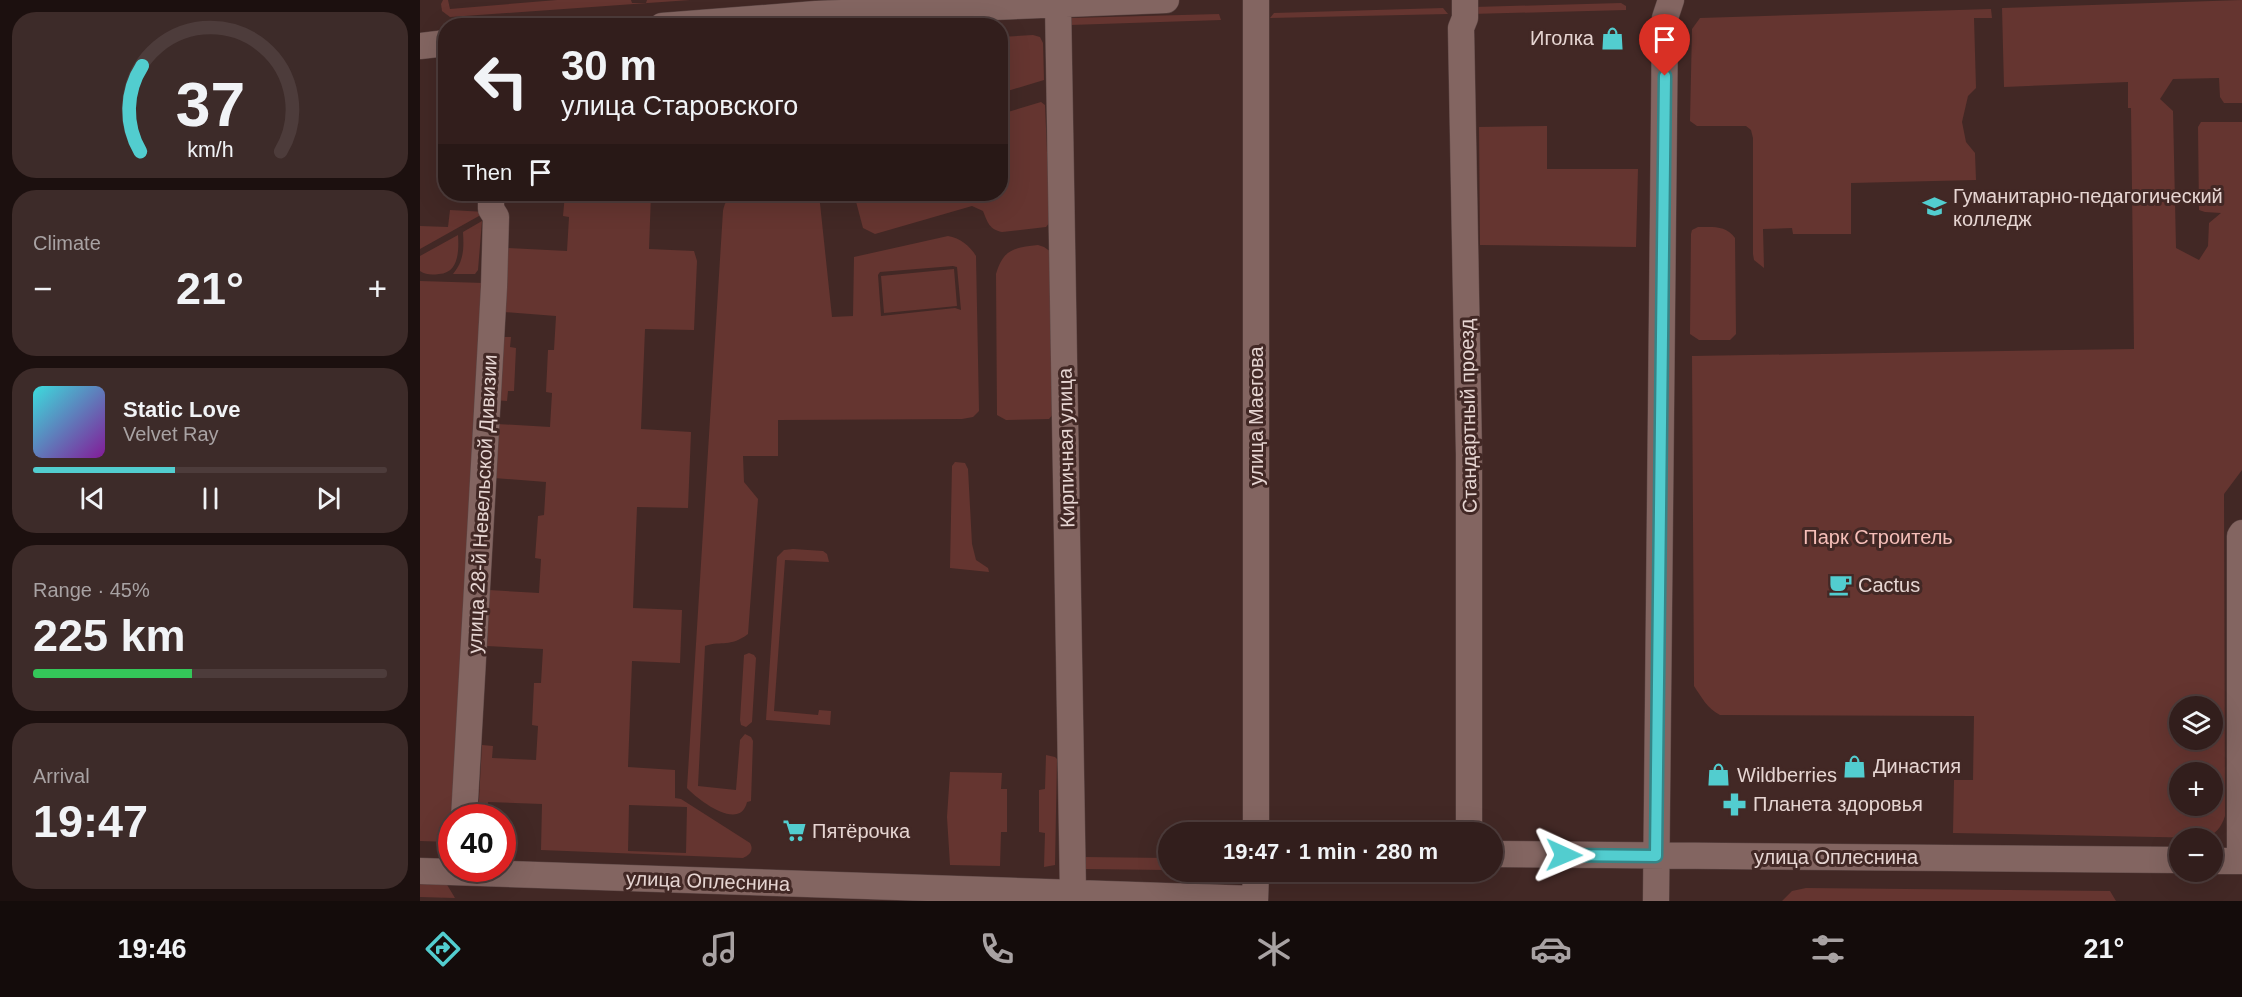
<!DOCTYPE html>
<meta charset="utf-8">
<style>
:root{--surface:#321e1c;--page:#3d2b29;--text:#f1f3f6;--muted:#a8a2a3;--line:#4d3c3b;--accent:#52cdcf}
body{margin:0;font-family:Helvetica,sans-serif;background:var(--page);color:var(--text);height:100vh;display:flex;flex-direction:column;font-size:22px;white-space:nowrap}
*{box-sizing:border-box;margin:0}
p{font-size:20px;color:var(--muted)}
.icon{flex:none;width:33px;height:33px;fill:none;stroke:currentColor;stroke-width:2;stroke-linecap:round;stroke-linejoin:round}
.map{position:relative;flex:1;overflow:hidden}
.details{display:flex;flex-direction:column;gap:12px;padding:12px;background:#1c100f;width:420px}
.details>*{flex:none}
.top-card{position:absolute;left:18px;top:18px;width:570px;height:183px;border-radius:24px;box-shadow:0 6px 24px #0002,0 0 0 2px var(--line);background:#321e1c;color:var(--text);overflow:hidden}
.tools{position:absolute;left:1749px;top:696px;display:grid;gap:12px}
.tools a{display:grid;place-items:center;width:54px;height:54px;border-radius:50%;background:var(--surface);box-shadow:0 6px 24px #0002,0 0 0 2px var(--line);font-size:30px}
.speed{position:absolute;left:18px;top:804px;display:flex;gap:12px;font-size:30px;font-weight:700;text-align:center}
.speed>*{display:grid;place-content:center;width:78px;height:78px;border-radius:50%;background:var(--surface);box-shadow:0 6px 24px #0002,0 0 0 2px var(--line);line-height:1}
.speed .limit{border:9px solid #d22;background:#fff;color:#111}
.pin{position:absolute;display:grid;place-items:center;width:51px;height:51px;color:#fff;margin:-62px -26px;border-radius:50% 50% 50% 0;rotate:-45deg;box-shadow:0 0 6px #0007}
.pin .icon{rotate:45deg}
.me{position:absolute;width:66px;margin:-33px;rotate:91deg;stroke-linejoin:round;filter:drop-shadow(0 0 4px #0008)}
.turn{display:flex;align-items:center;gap:21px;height:126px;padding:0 24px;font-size:27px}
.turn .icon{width:78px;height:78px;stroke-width:2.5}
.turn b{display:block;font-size:42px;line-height:51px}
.then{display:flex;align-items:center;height:57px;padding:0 24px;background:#0003;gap:12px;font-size:22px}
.big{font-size:45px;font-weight:600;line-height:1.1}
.details .card{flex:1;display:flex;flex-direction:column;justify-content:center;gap:9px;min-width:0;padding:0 21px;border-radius:24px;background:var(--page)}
.details .dial{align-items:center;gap:0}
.dial svg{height:156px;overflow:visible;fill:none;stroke:var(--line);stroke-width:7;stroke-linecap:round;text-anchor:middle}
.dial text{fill:var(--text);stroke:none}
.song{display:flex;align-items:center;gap:18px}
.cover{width:72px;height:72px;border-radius:9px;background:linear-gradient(135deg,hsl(180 70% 55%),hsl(290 70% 35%))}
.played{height:6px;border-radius:3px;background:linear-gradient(90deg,var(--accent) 40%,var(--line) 40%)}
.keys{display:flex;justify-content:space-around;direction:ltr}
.heat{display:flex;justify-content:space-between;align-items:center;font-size:33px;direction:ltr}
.charge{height:9px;border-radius:4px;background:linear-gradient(90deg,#34c759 45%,var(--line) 0)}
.trip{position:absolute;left:738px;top:822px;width:345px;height:60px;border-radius:30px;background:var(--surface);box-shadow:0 6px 24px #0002,0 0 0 2px var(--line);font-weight:600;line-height:60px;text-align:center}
.tab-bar{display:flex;height:96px;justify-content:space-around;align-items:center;background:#140c0b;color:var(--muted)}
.tab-bar .icon{width:42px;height:42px}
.tab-bar .current{color:var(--accent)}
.tab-bar b{font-size:27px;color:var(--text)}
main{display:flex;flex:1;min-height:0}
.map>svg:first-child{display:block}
.green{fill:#653530;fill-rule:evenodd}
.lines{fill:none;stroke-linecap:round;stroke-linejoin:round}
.minor-casing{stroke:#5d4745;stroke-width:27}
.minor{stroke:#836561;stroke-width:26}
.route-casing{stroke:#358587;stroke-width:15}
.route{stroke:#52cdcf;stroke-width:10}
.labels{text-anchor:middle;stroke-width:6;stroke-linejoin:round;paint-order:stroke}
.poi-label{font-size:20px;fill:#e6d5d2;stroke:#422825;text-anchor:start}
.street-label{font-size:20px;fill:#e6d5d2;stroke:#422825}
.park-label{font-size:20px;fill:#f5beb8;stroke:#422825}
</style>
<main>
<section class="details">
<div class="card dial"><svg viewBox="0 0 100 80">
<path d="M14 69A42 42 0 1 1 86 69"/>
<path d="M14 69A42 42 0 0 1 15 25" stroke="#52cdcf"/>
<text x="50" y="56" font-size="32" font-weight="700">37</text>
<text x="50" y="72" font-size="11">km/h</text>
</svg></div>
<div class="card"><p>Climate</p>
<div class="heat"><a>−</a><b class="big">21°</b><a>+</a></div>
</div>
<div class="card">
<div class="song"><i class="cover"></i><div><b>Static Love</b><p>Velvet Ray</p></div></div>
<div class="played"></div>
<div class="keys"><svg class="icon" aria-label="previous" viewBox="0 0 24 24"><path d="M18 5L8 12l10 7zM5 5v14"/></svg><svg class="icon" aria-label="pause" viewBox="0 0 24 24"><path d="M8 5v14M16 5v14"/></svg><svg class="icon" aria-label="next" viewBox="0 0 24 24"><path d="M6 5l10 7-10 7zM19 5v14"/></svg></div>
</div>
<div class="card"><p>Range · 45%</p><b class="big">225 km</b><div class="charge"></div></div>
<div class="card"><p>Arrival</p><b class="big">19:47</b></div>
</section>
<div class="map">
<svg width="1822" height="901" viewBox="0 0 1822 901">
<rect width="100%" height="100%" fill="#422825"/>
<path class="green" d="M 23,0 L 28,0 L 30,9 L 137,0 L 211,0 L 212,3 L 226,3 L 227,0 L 270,0 L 30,17 L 22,11 L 21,4 Z
M 1822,0 L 1822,103 L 1804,103 L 1800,97 L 1799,78 L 1753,79 L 1740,99 L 1753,111 L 1756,248 L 1779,260 L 1788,246 L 1789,223 L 1801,213 L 1785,212 L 1779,210 L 1778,127 L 1781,122 L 1822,122 L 1822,470 L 1804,494 L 1805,816 C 1801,828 1796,833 1786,838 L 1533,833 L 1534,780 L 1553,780 L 1554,716 L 1300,715 C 1287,708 1282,698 1274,686 L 1272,356 L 1714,349 L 1711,108 L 1708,108 L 1708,82 L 1584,87 L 1582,8 ZM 1760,706 L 1792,706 L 1792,740 L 1760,740 ZM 1760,772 L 1792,772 L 1792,806 L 1760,806 Z
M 1201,3 L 1206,6 L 1206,10 L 1051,14 L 1054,7 Z
M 1023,8 L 1028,14 L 850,18 L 854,13 Z
M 1571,9 L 1572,18 L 1554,18 L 1556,88 L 1548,96 L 1542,122 L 1546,142 L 1555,153 L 1556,180 L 1431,183 L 1431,234 L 1373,234 L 1372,228 L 1343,229 L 1344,268 L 1334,260 L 1333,254 L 1333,138 L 1331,130 L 1326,126 L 1277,126 L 1270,121 L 1272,29 L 1280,18 Z
M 799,14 L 801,20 L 650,25 L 651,18 Z
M 613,35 L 620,37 L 623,43 L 624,80 L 581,93 L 581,37 Z
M 621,102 L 625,105 L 630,222 L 626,227 L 582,232 C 569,229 568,223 563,211 L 552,206 L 455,234 L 443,228 L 434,194 L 580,194 L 581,114 Z
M 1127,126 L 1127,169 L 1218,169 L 1216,247 L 1060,245 L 1059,127 Z
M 145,194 L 231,194 L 229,249 L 274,251 L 277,261 L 274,330 L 225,329 L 221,429 L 271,432 L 268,508 L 217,507 L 213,608 L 262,610 L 260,663 L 212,661 L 208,767 L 255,770 L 255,798 L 261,799 L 330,843 C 334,850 330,855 323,858 L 121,850 L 122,804 L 68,802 L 67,817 L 58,818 L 62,745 L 73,746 L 72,758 L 116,760 L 118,726 L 112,725 L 114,683 L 121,683 L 123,649 L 67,646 L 69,590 L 119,593 L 121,559 L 115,558 L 118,516 L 124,515 L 126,482 L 74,478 L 77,424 L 130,427 L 132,393 L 126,392 L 128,350 L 134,350 L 136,316 L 84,312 L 86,248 L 147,251 L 149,217 L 143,216 ZM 209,805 L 267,807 L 266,853 L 208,851 Z
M 318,194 L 399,194 L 412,317 L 433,316 L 434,257 L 528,236 C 540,238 550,246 556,256 L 559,411 L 553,417 L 542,419 L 358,420 L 358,456 L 323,456 L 324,482 L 338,499 L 328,634 C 309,648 303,640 285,646 L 278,786 L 316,790 L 320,740 L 325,734 L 331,737 L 333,741 L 331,801 L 327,802 C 320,832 278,800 267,788 L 303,211 C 305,201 308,197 318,194 ZM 533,266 L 537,267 L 541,310 L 535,308 L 461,316 L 458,275 L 460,272 Z
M 30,210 L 66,212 L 0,249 L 0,226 L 28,227 Z
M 62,221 L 58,270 L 55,274 L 33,274 C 44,261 44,248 43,232 Z
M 1278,227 C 1293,227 1306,225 1315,238 L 1316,334 L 1310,340 L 1279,340 L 1270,334 L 1271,234 L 1272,230 Z
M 38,235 C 39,250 39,273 19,274 C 12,275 6,275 0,271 L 0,256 Z
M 618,245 L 624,247 L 631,252 L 634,413 L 629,419 L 586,420 L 577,415 L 576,274 C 584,248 594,248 618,245 Z
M 534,269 L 537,306 L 464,313 L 461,276 Z
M 0,281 L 64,283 L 31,842 L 0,841 Z
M 77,337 L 91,337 L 90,347 L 96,348 L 94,391 L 88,391 L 87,401 L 74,400 Z
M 535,462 L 545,463 L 548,469 L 552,544 L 556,560 L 568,568 L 569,572 L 530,568 L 532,466 Z
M 373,549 L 403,551 L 407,554 L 409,562 L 365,560 L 354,711 L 398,715 L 399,710 L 411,711 L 410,725 L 346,720 L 357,557 L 364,550 Z
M 329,653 L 334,655 L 336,658 L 332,722 L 326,727 L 321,725 L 320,720 L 324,655 Z
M 626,755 L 635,757 L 637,759 L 635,865 L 624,867 L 625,833 L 619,832 L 619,790 L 625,789 Z
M 530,772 L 582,773 L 581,789 L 587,789 L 587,832 L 581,832 L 580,866 L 530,865 L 527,817 Z
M 664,857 L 748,858 L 748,870 L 664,869 Z
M 0,882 L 26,883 L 35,898 L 0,897 Z
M 1386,888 L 1690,891 L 1696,901 L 1362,901 L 1372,891 Z"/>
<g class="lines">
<defs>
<path id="minor" d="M 1045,0 L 1045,18 L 1041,28 L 1049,454 L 1049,832
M 638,3 L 653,893
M 242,26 L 396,14 L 746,0
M 0,46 L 26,43
M 44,818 L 74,287 L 76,217 L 71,209 L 71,194
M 836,832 L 836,0
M 1072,854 L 1760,860
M 1792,861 L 1822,861
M 1820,861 L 1820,536 L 1822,533
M 0,871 L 835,899
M 835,901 L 836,872
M 1236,901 L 1245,18 L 1251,0"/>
</defs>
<use href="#minor" class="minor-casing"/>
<use href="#minor" class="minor"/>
</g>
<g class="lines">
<defs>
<path id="route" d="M 1144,855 L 1236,856 L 1245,76"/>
</defs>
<use href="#route" class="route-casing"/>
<use href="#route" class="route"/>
</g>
<defs>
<symbol id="shop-bare" viewBox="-9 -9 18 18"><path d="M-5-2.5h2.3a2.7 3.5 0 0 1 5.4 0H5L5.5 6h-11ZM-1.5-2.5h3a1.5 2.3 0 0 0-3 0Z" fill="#52cdcf" stroke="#422825" stroke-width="2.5" paint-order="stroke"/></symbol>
<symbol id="university-bare" viewBox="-9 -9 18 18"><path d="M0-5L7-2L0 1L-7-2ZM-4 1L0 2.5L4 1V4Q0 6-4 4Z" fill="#52cdcf" stroke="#422825" stroke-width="2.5" paint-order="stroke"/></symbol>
<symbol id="cafe-bare" viewBox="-9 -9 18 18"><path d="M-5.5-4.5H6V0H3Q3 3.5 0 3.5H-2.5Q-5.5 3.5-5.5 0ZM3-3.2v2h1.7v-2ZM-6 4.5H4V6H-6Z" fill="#52cdcf" stroke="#422825" stroke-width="2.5" paint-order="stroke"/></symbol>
<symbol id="pharmacy-bare" viewBox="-9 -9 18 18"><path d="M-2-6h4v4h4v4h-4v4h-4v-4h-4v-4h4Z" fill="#52cdcf" stroke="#422825" stroke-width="2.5" paint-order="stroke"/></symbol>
<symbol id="supermarket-bare" viewBox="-9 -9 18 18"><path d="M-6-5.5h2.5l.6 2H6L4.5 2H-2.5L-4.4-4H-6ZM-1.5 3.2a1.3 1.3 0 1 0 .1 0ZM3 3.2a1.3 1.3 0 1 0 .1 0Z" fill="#52cdcf" stroke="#422825" stroke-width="2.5" paint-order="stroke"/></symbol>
</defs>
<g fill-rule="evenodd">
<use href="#shop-bare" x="1176" y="22" width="33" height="33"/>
<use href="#university-bare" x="1498" y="190" width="33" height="33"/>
<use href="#cafe-bare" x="1404" y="568" width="33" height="33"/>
<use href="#shop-bare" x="1418" y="750" width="33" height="33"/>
<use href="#shop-bare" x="1282" y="758" width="33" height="33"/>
<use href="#pharmacy-bare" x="1298" y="788" width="33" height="33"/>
<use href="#supermarket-bare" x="358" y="814" width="33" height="33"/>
</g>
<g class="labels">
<g class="poi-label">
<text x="1174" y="45" text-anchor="end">Иголка</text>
<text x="1533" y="203">Гуманитарно-педагогический<tspan x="1533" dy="23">колледж</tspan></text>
<text x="1438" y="592">Cactus</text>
<text x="1453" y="773">Династия</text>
<text x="1317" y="782">Wildberries</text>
<text x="1333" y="811">Планета здоровья</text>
<text x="392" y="838">Пятёрочка</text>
</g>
<g class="street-label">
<text transform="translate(836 416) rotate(-90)" y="7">улица Маегова</text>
<text transform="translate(1048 416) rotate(-91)" y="7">Стандартный проезд</text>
<text transform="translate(646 448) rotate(-91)" y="7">Кирпичная улица</text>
<text transform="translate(62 504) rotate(-87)" y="7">улица 28-й Невельской Дивизии</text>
<text x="1416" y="864">улица Оплеснина</text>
<text transform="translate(288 881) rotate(2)" y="7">улица Оплеснина</text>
</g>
<g class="park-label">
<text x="1458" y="544">Парк Строитель</text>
</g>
</g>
</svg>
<div class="tools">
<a><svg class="icon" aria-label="layers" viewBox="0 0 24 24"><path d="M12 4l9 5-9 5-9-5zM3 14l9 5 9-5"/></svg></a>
<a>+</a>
<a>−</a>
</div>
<div class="speed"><div class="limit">40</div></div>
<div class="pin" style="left:1245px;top:76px;background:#d93025"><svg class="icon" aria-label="arrive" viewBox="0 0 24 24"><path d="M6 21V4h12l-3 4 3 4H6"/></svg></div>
<svg class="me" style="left:1144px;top:855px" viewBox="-20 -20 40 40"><path d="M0-17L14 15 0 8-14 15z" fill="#52cdcf" stroke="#fff" stroke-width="4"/></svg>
<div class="trip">19:47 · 1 min · 280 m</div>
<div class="top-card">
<div class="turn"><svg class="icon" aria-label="left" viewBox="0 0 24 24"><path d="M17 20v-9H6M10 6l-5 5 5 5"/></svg><div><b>30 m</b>улица Старовского</div></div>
<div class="then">Then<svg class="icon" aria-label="arrive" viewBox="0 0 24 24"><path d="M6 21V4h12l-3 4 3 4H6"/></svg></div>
</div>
</div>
</main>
<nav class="tab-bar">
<b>19:46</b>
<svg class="icon current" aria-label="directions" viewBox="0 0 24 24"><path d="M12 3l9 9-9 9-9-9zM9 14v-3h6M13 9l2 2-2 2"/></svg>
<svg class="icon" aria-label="music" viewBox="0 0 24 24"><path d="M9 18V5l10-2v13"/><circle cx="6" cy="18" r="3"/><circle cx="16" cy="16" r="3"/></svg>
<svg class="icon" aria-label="phone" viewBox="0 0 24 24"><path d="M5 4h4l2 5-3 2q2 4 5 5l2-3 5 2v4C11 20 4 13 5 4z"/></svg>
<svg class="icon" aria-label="climate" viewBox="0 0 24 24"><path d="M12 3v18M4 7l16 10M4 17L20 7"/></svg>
<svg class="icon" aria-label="car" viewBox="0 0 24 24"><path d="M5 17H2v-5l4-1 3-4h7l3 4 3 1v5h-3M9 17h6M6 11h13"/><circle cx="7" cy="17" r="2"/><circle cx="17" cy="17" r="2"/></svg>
<svg class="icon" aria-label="filters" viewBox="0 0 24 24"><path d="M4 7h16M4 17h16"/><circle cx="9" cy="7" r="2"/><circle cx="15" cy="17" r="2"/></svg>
<b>21°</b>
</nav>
